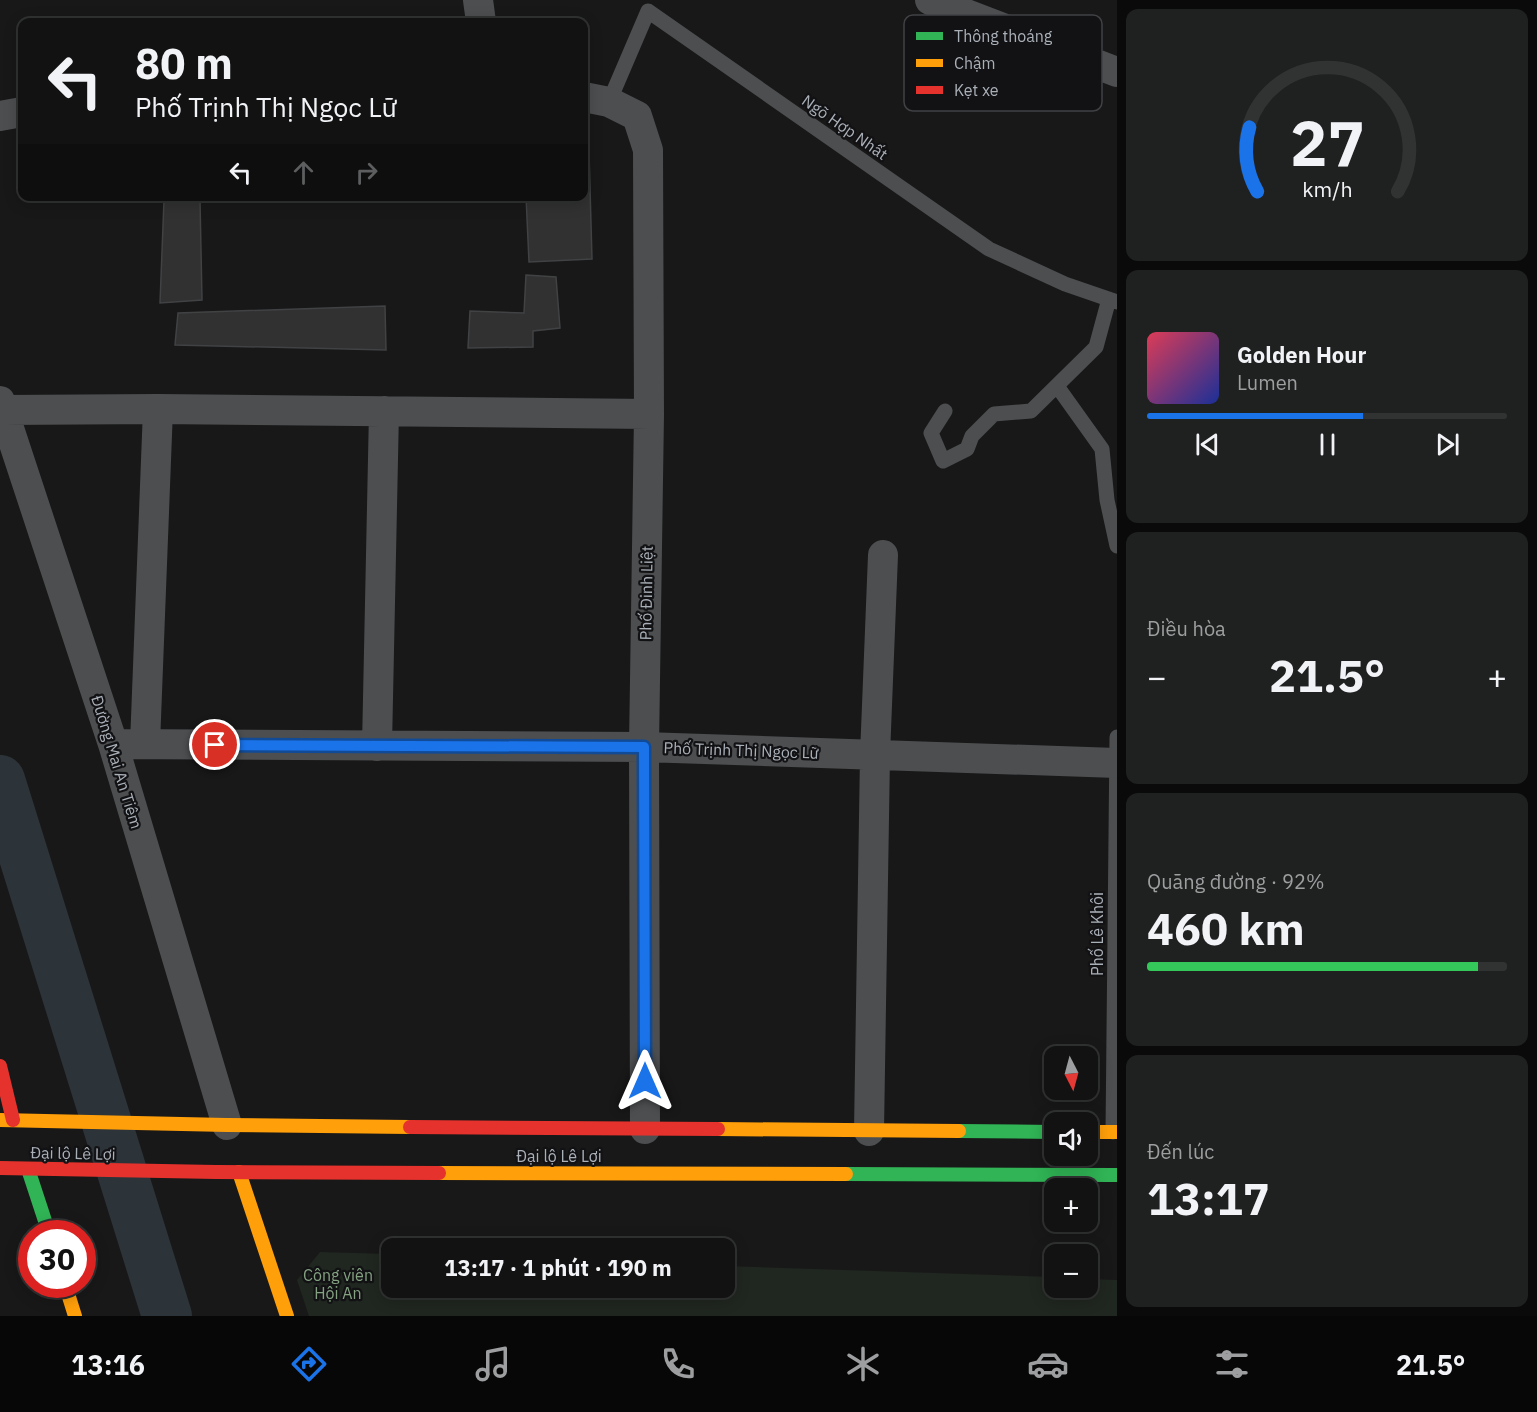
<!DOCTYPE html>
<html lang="vi">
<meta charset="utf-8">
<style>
:root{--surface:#121212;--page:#1f2020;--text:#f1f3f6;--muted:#9c9e9f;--line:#313232;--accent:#1a73e8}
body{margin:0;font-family:"IBM Plex Sans",sans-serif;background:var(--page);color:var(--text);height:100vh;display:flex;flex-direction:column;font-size:22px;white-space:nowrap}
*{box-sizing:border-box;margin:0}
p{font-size:20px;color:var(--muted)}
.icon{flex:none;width:33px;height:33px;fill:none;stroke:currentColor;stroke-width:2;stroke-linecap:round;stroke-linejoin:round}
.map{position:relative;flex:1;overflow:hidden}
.drawer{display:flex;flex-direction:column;gap:9px;padding:9px;background:#0a0a0a;width:420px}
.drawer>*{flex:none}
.banner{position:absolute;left:18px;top:18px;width:570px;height:183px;border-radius:12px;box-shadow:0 3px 15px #0003,0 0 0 2px var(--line);background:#121212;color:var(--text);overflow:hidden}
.needle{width:39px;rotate:174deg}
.tools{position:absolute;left:1044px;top:1046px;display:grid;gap:12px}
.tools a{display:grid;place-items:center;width:54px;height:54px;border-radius:12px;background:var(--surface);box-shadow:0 3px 15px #0003,0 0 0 2px var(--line);font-size:30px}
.speed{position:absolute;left:18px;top:1220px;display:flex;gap:12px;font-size:30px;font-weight:700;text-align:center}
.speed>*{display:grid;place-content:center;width:78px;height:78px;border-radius:50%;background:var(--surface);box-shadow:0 3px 15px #0003,0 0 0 2px var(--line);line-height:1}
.speed .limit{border:9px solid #d22;background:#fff;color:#111}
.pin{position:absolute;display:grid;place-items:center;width:51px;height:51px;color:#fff;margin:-26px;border:3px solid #fff;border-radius:50%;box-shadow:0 2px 6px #0007}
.me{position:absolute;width:66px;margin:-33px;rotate:0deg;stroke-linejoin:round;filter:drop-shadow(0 0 4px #0008)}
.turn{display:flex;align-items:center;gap:21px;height:126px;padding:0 18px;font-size:27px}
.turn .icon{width:78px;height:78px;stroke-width:2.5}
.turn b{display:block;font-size:42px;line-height:51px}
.lanes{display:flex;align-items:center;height:57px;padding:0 18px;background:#0003;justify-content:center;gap:30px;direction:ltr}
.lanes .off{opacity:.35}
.big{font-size:45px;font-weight:700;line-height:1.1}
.drawer .tile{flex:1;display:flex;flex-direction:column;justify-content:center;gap:9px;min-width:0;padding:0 21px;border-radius:12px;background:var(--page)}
.drawer .dial{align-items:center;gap:0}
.dial svg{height:156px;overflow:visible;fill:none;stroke:var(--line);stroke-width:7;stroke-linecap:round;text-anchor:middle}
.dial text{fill:var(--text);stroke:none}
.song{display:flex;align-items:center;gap:18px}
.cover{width:72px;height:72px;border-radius:9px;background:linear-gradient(135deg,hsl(350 70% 55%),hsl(230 70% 35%))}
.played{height:6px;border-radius:3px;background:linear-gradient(90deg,var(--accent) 60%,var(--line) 60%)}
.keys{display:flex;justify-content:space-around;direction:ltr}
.heat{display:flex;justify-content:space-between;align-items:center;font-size:33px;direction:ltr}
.charge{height:9px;border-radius:4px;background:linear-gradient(90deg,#34c759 92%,var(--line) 0)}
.trip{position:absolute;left:381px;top:1238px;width:354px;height:60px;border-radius:12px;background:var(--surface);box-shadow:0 3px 15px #0003,0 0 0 2px var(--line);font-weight:700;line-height:60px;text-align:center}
.menu{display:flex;height:96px;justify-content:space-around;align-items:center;background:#070707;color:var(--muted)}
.menu .icon{width:42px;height:42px}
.menu .selected{color:var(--accent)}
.menu b{font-size:27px;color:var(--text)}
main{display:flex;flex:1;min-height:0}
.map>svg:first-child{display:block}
.green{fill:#202620}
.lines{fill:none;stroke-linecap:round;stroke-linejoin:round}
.river{stroke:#2c3439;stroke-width:50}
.building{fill:#313132;stroke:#404244;stroke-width:1.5}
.lane{stroke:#4c4e50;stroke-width:15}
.street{stroke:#4c4e50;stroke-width:30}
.fast{stroke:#30b455;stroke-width:14}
.slow{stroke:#ff9f0a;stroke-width:14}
.jam{stroke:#e5322d;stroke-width:14}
.route-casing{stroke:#114b97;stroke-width:15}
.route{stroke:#1a73e8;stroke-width:10}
.labels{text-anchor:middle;stroke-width:4.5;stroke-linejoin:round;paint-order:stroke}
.street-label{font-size:16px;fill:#aab0b8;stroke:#121214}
.park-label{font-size:16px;fill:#84a182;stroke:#121214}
.key{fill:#121214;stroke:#404145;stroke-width:1.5}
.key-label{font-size:16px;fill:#aab0b8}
</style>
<main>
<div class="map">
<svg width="1117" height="1316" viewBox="0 0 1117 1316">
<rect width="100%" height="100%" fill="#181818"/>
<path class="green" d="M 320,1252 L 391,1254 L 392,1287 L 724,1287 L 725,1266 L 1054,1277 L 1054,1287 L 1088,1287 L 1088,1279 L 1117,1280 L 1117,1316 L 309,1316 L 297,1280 Z"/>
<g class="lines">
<path class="river" d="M 0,780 L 167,1316"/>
</g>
<path class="building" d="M 584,152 L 589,152 L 592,259 L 529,262 L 526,196 L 584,196 Z
M 164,200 L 200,200 L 202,300 L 160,303 Z
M 526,275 L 556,277 L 560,328 L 533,331 L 533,347 L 468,348 L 470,311 L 524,313 Z
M 385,306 L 386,350 L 175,345 L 178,313 Z"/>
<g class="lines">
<path class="lane" d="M 609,102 L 648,11 L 989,249 L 1065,284 L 1117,302
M 1057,386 L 1102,449 L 1107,500 L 1117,546
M 945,411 L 931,433 L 943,461 L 967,449 L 972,436 L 994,414 L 1031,411 L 1096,347 L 1109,299
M 1113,1132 L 1117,737"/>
<path class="street" d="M 478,0 L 481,22
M 930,0 L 1117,72
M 584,97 L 609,102 L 637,116 L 648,150 L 649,414 L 644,747 L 645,1129
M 0,116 L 22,112
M 0,401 L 113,744 L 227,1125
M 3,410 L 158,409 L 649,414
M 113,744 L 644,747 L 1117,763
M 145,744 L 158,409
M 377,746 L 384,411
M 869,1131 L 875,755 L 883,555"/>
<path class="fast" d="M 959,1131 L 1054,1132
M 28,1169 L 49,1233
M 846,1174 L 1117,1175"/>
<path class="slow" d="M 0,1120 L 227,1125 L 410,1127
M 718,1129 L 959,1131
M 1088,1132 L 1117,1132
M 239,1172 L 287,1316
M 439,1173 L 846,1174
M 65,1284 L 75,1316"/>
<path class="jam" d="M 0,1066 L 13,1120
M 410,1127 L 718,1129
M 0,1168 L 216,1172 L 439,1173"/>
</g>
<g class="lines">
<defs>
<path id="route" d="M 215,745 L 644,747 L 645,1081"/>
</defs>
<use href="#route" class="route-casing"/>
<use href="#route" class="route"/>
</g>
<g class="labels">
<g class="street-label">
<text transform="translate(845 127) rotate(35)" y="6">Ngõ Hợp Nhất</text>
<text transform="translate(646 593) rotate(-89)" y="6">Phố Đinh Liệt</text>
<text transform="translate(741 750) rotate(2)" y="6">Phố Trịnh Thị Ngọc Lữ</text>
<text transform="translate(117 762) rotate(73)" y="6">Đường Mai An Tiêm</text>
<text transform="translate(1097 934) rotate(-90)" y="6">Phố Lê Khôi</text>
<text transform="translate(73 1153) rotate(1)" y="6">Đại lộ Lê Lợi</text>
<text x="559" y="1162">Đại lộ Lê Lợi</text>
</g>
<g class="park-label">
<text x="338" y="1281">Công viên<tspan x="338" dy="18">Hội An</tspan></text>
</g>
</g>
<rect x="904" y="15" width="198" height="96" rx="9" class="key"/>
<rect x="916" y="32" width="27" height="8" fill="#30b455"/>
<rect x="916" y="59" width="27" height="8" fill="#ff9f0a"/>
<rect x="916" y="86" width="27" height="8" fill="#e5322d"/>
<g class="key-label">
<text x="954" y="42">Thông thoáng</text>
<text x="954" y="69">Chậm</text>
<text x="954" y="96">Kẹt xe</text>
</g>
</svg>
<div class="tools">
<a><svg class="needle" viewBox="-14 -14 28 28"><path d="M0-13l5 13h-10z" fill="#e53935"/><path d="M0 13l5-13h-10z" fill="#9c9e9f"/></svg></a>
<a><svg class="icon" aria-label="sound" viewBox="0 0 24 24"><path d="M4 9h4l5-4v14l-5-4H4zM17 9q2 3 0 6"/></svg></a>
<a>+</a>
<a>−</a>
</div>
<div class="speed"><div class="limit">30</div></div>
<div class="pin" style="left:215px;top:745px;background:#d93025"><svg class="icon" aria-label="arrive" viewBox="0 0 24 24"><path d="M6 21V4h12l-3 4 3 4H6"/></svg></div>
<svg class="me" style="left:645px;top:1081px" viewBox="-20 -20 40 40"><path d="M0-17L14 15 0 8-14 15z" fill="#1a73e8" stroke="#fff" stroke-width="4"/></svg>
<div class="trip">13:17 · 1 phút · 190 m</div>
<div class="banner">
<div class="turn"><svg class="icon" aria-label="left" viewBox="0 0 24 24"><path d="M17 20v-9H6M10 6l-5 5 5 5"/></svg><div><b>80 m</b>Phố Trịnh Thị Ngọc Lữ</div></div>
<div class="lanes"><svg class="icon" aria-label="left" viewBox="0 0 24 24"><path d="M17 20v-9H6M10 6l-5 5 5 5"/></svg><svg class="icon off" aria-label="ahead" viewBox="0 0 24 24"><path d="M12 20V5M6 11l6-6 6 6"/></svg><svg class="icon off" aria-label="right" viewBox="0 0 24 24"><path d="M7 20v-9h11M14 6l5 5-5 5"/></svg></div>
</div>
</div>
<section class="drawer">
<div class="tile dial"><svg viewBox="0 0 100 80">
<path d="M14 69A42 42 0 1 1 86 69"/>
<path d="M14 69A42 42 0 0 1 10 36" stroke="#1a73e8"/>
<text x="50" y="56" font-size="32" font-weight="700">27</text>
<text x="50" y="72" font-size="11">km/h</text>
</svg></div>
<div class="tile">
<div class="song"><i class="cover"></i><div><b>Golden Hour</b><p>Lumen</p></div></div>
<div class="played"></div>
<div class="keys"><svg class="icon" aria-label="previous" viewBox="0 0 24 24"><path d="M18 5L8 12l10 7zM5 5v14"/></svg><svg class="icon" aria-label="pause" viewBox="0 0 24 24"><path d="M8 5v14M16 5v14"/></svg><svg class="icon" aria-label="next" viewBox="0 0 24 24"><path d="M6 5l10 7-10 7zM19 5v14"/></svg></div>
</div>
<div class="tile"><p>Điều hòa</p>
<div class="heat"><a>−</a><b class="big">21.5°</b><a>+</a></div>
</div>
<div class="tile"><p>Quãng đường · 92%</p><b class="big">460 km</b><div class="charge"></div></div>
<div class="tile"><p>Đến lúc</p><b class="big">13:17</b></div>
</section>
</main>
<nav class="menu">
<b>13:16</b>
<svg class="icon selected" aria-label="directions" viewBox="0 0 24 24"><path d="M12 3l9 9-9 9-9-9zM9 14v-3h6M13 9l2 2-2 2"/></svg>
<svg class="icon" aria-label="music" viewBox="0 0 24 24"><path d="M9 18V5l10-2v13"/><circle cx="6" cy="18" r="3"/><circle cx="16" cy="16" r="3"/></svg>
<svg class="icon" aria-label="phone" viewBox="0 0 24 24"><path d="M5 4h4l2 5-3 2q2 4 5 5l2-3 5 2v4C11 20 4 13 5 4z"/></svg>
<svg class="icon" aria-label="climate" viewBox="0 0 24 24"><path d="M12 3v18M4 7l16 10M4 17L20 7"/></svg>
<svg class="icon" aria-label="car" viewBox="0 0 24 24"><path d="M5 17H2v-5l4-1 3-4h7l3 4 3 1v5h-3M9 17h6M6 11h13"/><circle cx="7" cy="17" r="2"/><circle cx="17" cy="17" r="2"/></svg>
<svg class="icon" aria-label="filters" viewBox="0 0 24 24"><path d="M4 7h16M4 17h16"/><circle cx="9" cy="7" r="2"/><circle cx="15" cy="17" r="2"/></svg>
<b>21.5°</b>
</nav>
